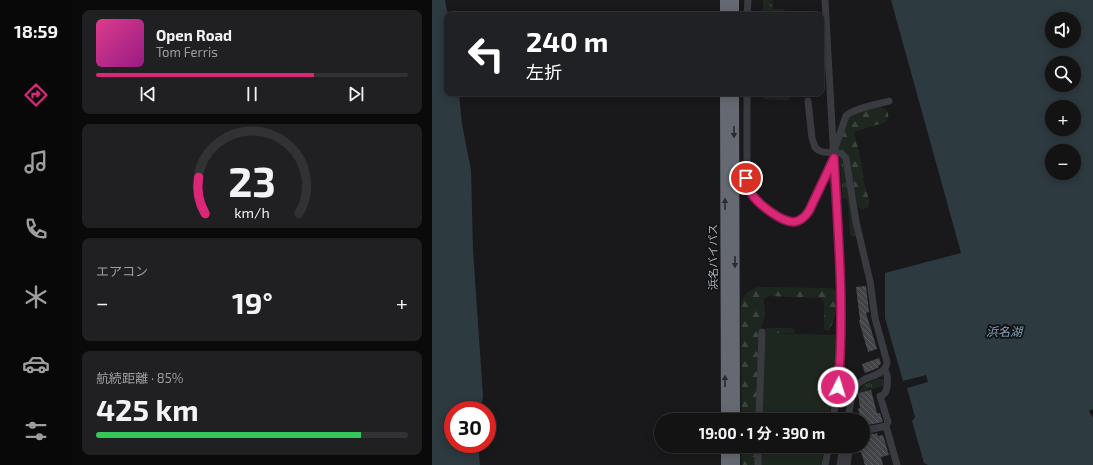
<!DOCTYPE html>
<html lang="ja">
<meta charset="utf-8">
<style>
:root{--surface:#131314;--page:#202022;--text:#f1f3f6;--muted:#9d9ea0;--line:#323234;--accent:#db2777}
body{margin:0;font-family:"Exo 2","Noto Sans JP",sans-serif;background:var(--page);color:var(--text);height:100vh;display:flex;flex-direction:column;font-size:15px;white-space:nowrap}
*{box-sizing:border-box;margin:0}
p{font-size:13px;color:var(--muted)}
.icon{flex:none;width:22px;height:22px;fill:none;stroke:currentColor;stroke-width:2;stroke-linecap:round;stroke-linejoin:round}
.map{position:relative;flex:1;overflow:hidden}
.details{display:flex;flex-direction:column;gap:10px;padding:10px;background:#0a0a0b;width:360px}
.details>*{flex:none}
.banner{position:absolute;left:12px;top:12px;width:380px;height:84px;border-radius:8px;box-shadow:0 2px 10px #0003,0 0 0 1px var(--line);background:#202124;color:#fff;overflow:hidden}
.controls{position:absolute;left:613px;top:12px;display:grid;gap:8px}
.controls a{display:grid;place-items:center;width:36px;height:36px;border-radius:50%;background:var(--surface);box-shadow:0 2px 10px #0003,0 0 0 1px var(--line);font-size:20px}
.speed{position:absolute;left:12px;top:401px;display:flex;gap:8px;font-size:20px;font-weight:700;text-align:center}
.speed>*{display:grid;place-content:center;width:52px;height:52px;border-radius:50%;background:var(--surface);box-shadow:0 2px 10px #0003,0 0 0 1px var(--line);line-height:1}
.speed .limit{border:6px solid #d22;background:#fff;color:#111}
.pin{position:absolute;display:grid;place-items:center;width:34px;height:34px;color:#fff;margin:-17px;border:2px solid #fff;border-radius:50%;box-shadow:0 1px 4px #0007}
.me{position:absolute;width:44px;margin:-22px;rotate:5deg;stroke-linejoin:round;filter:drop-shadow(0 0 3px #0008)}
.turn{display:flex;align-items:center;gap:14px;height:84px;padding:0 16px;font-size:18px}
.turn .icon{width:52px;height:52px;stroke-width:2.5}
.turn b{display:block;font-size:28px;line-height:34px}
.big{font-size:30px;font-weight:700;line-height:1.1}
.details .tile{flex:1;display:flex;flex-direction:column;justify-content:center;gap:6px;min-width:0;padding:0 14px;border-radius:8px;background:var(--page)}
.details .dial{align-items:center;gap:0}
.dial svg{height:104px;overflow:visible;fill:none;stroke:var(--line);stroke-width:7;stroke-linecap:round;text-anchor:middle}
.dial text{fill:var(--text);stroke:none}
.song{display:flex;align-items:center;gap:12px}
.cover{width:48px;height:48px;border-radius:6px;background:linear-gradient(135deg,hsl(330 70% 55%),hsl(310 70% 35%))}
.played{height:4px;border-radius:2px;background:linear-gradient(90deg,var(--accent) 70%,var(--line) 70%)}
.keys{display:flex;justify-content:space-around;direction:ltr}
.heat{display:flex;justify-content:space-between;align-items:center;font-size:22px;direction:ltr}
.charge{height:6px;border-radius:3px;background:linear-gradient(90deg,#34c759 85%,var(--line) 0)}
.trip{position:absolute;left:222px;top:413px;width:216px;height:40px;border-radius:20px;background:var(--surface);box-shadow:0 2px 10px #0003,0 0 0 1px var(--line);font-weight:700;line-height:40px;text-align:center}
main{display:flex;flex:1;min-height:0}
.menu{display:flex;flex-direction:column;width:72px;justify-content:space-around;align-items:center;background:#080808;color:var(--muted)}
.menu .icon{width:28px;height:28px}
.menu .active{color:var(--accent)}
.menu b{font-size:18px;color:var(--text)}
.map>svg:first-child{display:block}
.grass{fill:url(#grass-tufts)}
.forest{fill:url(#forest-firs)}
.green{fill:#1e271f}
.water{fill:#2d3a40;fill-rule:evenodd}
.building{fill:url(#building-back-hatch)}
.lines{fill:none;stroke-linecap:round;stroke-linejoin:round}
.minor{stroke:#393b40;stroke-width:7}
.highway{stroke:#656a72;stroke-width:10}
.oneway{fill:#282a2d}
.route-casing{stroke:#8e194d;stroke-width:10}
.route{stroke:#db2777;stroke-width:7}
.labels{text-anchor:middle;stroke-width:4;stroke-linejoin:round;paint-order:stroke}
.street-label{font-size:11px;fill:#aab1bc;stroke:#141416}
.water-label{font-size:12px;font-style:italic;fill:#80a3b8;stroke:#141416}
</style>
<main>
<nav class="menu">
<b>18:59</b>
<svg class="icon active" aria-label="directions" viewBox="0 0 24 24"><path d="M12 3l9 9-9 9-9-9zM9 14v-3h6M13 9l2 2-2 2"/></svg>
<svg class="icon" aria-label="music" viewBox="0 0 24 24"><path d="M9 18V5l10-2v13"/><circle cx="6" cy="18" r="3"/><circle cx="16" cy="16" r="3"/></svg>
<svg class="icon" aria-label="phone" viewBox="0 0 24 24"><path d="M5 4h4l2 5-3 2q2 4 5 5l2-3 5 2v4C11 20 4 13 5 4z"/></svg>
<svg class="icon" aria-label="climate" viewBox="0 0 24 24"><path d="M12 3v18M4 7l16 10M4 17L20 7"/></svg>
<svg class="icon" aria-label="car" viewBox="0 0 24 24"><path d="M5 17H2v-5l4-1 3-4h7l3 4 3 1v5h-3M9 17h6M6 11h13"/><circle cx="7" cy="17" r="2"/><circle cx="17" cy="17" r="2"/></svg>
<svg class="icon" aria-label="filters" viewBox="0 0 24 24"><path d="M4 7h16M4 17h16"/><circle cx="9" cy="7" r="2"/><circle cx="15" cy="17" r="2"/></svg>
</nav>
<section class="details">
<div class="tile">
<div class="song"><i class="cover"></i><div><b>Open Road</b><p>Tom Ferris</p></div></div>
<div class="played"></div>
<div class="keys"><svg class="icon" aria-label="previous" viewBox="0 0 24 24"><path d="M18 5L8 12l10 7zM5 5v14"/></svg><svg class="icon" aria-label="pause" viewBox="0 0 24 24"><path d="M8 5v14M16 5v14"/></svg><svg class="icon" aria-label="next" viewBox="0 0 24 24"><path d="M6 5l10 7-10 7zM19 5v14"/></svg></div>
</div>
<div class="tile dial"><svg viewBox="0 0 100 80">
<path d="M14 69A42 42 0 1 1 86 69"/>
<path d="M14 69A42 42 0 0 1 9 41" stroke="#db2777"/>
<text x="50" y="56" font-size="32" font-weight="700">23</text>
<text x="50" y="72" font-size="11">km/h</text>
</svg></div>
<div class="tile"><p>エアコン</p>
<div class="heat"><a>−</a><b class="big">19°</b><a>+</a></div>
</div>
<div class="tile"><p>航続距離 · 85%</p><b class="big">425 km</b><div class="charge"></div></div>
</section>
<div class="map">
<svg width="661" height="465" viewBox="0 0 661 465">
<defs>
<pattern id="grass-tufts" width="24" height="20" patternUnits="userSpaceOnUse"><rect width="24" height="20" fill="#1e271f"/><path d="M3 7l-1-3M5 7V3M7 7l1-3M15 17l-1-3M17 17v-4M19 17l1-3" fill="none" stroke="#3c443e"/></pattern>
<pattern id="forest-firs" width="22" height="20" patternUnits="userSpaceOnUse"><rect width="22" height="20" fill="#1e271f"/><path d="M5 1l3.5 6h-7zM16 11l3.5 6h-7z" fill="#3c443e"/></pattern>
<pattern id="building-back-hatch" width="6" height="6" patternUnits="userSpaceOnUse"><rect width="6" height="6" fill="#434448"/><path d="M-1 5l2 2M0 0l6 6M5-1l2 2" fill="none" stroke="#5b5d60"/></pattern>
</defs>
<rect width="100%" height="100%" fill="#19191b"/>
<path class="grass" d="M 331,0 L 340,0 L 341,9 L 352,9 L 353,15 L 331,15 Z
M 332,93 L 357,93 L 357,100 L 332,99 Z
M 410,158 L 411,159 L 423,233 L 423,235 L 421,236 L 419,236 L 418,233 L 416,202 L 414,199 L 410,198 L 409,196 L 410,188 L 408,160 Z
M 447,379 L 450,379 L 452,380 L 452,386 L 449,387 L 427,392 L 427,391 C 431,383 439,381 447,379 Z"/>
<path class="forest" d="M 446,107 L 454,109 C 457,114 457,117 454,122 L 425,131 L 422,133 L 430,165 L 432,183 L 437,200 L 437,205 L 435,208 L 431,209 L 427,208 L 425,204 L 417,156 C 414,152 409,150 407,146 L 417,118 L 420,114 Z
M 328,287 L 397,288 C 399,288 401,288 403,290 C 409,298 402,325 396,331 L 393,330 L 392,328 L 392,302 L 389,298 L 336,296 L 332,298 C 331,304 334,311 333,316 C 332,321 329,325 328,330 L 325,420 L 310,420 L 309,303 C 313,293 317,289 328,287 Z
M 334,328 L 360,328 L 363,331 L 362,333 L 335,333 L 333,332 L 333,330 Z
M 310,446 L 324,446 L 323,465 L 310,465 Z"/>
<path class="green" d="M 333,333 L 405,335 L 402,376 L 397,420 L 330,420 Z
M 329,446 L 392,446 L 389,465 L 329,465 Z"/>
<path class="water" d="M 0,0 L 13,0 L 16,15 L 15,15 L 15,93 L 27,93 L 30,124 L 39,170 L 41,250 L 49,367 L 51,396 L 49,410 L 21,410 L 21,444 L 48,444 L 47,455 L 48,465 L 0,465 Z
M 459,0 L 661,0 L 661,410 L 660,409 L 657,411 L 661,418 L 661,465 L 496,465 L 492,463 L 480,421 L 483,417 L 475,388 L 496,382 L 494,375 L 471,381 L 453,318 L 453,273 L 529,253 ZM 620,19 L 642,19 L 642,41 L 620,41 ZM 620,63 L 642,63 L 642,85 L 620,85 ZM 620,107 L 642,107 L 642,129 L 620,129 ZM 620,151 L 642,151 L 642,173 L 620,173 Z"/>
<path class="building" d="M 434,286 L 437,312 L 434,313 L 445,349 L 436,352 L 427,321 L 428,320 L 424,287 Z
M 447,358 L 449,363 L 448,365 L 446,366 L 447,367 L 441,370 L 433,373 L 430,364 Z
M 439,390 L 445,413 L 448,413 L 451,422 L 431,426 L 431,420 L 429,420 L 426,409 L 428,408 L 426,393 Z
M 445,433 L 446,436 L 451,435 L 457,455 L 449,457 L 451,465 L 433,465 L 429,452 L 425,453 L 423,447 L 431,446 L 431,436 Z"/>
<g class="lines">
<path class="minor" d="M 393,0 L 408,269 C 410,320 409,370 401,420
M 315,15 L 316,0
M 315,93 L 315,183 C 316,186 316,189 318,192 C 325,204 351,224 365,221 C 370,220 374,216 377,211 L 401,160
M 376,101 L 380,138 L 383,147 L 386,150 L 391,152 L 409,153 L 414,158 L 424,222 L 438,281 L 443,318 L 455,362 C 453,378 433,374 424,386 C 418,395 418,409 416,420
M 403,148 L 414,116 C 420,109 447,104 457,101
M 327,420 L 330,332
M 454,426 L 465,465
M 431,431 L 454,426 L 456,422 L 448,396 C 451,395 452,395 453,393 C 456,387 457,374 452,370
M 326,465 L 326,446
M 393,465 L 397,446
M 408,465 L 411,446
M 415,465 L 418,446"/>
<path class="highway" d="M 293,0 L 293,15
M 302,0 L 302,15
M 293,93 L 294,420
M 302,93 L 303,420
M 294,446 L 294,465
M 303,446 L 303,465"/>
</g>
<defs><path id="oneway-solid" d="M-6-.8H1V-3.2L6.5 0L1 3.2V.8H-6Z"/></defs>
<g class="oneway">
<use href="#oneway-solid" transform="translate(302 132) rotate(90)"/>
<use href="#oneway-solid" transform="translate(293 204) rotate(-90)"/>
<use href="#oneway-solid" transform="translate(303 262) rotate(90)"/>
<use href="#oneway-solid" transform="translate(293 381) rotate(-90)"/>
</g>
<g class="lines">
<defs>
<path id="route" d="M 314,178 C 315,184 316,188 319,193 C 326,204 349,222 362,222 C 369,221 373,217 377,211 L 402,158 C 406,234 413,311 406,387"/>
</defs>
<use href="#route" class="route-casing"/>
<use href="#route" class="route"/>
</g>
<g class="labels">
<g class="street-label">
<text transform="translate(281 257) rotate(-90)" y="4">浜名バイパス</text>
</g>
<g class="water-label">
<text x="572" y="336">浜名湖</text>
</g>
</g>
</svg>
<div class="controls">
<a><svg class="icon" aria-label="sound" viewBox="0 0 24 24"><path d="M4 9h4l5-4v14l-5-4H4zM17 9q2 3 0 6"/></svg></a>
<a><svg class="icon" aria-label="search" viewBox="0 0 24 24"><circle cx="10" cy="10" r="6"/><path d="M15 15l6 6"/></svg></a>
<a>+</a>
<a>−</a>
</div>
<div class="speed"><div class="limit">30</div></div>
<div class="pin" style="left:314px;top:178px;background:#d93025"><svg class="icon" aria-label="arrive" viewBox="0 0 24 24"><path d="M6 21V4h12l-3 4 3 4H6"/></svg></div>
<svg class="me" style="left:406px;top:387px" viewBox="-20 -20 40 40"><circle r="17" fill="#db2777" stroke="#fff" stroke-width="3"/><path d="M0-11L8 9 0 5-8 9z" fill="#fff"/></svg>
<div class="trip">19:00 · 1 分 · 390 m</div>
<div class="banner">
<div class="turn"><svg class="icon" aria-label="left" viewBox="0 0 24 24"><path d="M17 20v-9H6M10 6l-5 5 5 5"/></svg><div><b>240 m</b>左折</div></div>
</div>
</div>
</main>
